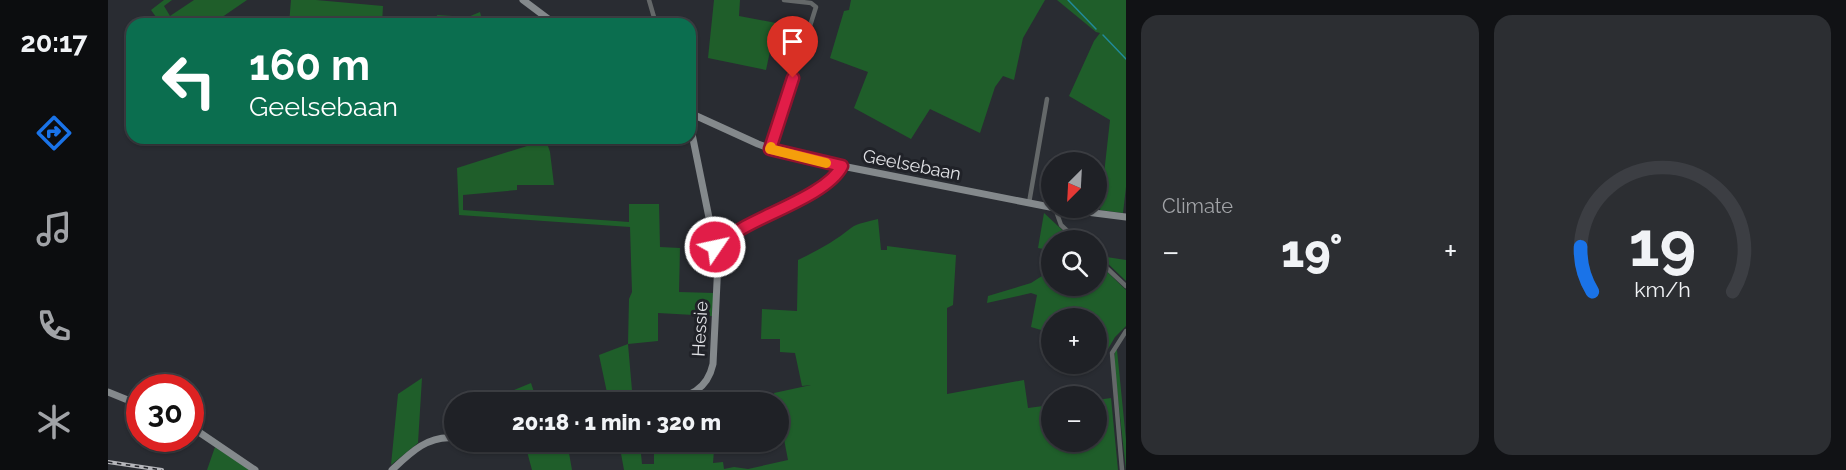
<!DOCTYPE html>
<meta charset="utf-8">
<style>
:root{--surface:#1f2126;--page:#2c2e32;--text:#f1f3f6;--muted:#a1a3a7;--line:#3c3e43;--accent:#1a73e8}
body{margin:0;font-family:Raleway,sans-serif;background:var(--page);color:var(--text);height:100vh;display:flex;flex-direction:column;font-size:22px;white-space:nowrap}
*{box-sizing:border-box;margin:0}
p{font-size:20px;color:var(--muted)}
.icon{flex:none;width:33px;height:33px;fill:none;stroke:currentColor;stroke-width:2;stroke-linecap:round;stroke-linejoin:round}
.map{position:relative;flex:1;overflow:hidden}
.details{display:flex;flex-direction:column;gap:15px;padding:15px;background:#111215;width:720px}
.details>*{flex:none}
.guide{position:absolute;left:18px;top:18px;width:570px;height:126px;border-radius:18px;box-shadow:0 2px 4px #0004,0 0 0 2px var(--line);background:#0b6e4f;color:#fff;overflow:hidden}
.needle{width:39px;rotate:204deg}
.fabs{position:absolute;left:933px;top:152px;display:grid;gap:12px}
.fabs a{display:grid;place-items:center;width:66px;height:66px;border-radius:50%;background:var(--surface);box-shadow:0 2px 4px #0004,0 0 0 2px var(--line);font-size:30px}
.speed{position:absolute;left:18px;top:374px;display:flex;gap:12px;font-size:30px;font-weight:700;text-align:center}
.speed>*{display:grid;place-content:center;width:78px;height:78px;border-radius:50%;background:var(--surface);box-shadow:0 2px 4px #0004,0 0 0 2px var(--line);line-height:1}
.speed .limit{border:9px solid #d22;background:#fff;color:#111}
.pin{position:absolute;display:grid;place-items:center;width:51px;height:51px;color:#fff;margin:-62px -26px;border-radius:50% 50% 50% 0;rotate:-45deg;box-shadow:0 0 6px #0007}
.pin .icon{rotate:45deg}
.me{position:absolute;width:66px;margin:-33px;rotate:56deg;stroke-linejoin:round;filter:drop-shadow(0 0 4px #0008)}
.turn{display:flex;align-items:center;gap:21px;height:126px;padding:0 24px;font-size:27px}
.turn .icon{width:78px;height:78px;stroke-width:2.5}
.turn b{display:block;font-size:42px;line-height:51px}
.big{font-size:45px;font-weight:800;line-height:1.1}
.details .widget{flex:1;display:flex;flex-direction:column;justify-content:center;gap:9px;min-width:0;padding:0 21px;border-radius:18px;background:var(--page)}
.details .dial{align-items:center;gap:0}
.dial svg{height:156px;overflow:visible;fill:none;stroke:var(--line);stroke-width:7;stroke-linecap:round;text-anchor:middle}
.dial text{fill:var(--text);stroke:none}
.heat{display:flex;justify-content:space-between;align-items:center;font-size:33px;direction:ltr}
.details .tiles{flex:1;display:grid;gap:15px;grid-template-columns:repeat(2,1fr)}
.trip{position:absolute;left:336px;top:392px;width:345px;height:60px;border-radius:30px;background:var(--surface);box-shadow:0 2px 4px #0004,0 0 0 2px var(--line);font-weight:800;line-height:60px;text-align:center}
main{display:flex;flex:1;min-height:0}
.tabs{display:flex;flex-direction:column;width:108px;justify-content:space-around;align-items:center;background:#0c0d0f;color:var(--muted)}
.tabs .icon{width:42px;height:42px}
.tabs .on{color:var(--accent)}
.tabs b{font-size:27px;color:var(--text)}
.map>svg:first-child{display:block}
.green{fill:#1f5e2a}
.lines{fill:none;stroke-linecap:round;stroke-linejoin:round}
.stream{stroke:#228a99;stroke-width:1.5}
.street{stroke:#646869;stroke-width:4.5}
.secondary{stroke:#84898c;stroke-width:7}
.rail-casing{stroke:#b5b6bb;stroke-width:4}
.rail{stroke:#202228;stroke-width:1.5;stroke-dasharray:4.5;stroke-linecap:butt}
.route-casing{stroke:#92132f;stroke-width:15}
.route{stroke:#e11d48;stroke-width:10}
.slow{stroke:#f59e0b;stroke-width:10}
.labels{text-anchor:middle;stroke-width:6;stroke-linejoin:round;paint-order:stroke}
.street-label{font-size:18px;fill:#e0e1e5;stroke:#202228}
</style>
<main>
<nav class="tabs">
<b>20:17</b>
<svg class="icon on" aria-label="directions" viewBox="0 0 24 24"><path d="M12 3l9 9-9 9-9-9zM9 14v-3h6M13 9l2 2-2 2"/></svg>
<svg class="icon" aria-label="music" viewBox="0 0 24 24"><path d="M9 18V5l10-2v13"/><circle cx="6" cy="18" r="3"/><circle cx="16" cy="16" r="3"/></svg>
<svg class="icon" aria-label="phone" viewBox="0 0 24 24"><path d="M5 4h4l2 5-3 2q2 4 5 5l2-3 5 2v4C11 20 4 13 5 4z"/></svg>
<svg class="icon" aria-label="climate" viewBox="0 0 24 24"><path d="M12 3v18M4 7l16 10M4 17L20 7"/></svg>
</nav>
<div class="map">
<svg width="1018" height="470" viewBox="0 0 1018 470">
<rect width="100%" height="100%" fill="#292c32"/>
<path class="green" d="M 56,0 L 64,0 L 56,6 L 62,16 L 86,0 L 139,0 L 104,24 L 53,24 L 43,10 Z
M 183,0 L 208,0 L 275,6 L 274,24 L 181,24 Z
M 606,0 L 632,0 L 631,16 L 668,23 L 658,70 L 600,58 Z
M 743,0 L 937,0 L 915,38 L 906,80 L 895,76 L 887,87 L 872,133 L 822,109 L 803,139 L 746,108 L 760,72 L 722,58 L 736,11 L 741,10 Z
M 949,0 L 1018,0 L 1018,187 L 1015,213 L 992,210 L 1002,120 L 961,96 L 986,41 L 992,33 L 988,32 Z
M 372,12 L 375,24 L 330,24 L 329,15 L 360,17 Z
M 438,140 L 442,152 L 446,185 L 409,185 L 409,190 L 355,195 L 355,210 L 521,222 L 521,204 L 551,204 L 552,247 L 572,248 L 571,292 L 606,293 L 604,316 L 550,313 L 550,341 L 520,344 L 525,402 L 501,402 L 491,355 L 520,344 L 521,299 L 524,292 L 522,227 L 351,215 L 349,168 Z
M 936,213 L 965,240 L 944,240 L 944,285 L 988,285 L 989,262 L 1018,290 L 1018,326 L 1007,337 L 1000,349 L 989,346 L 988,318 L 944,318 L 943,333 L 923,327 L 929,295 L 923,293 L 879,303 L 880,296 L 923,283 L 934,276 L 941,250 L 930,248 Z
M 770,219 L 773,250 L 779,250 L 779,246 L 848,255 L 845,305 L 839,308 L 839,394 L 916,380 L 920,408 L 943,405 L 944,441 L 988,441 L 989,400 L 1003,398 L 1010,470 L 516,470 L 512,448 L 524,443 L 525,454 L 533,454 L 534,464 L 546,464 L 546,451 L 573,448 L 573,441 L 593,441 L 606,450 L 605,463 L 615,462 L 616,469 L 626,467 L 640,469 L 680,460 L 671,413 L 670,402 L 668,402 L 666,393 L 703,385 L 694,386 L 687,353 L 672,352 L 672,339 L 653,339 L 654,309 L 689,311 L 690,260 C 709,251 727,241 743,228 C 749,223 763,221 770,219 Z
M 992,256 L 1018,260 L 1018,281 Z
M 1007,350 L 1009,350 L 1018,440 L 1018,470 L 1006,363 Z
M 314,378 L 310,443 L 283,465 L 290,394 Z
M 423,383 L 428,398 L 436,397 L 437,402 L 415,402 L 412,399 L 408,402 L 377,402 Z
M 425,441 L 456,441 L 461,453 L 464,470 L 424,470 L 417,444 Z
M 107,447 L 142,470 L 99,470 Z"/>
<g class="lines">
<path class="stream" d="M 960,0 L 988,29
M 995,35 L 1018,59"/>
<path class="street" d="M 541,0 L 548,24
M 663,149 L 708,7 L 703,3 L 676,0
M 921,203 L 939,99
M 947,208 L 953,225 L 969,240
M 607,247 C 616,243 622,236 630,231 C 656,214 720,194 734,166
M 988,258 L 1018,286
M 1014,470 L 1004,353 L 1018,331"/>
<path class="secondary" d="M 415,0 L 447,24
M 582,113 L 650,144 L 675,153 L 734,166 L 947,208 L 1018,217
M 0,392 L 32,405
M 557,402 C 581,396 599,391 605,364 L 610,262 L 582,124
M 82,426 L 147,470
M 356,441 L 379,447 L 410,441
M 284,470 C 302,453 320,435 346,438"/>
<defs>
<path id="rail" d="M 0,462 L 54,470"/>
</defs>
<use href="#rail" class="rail-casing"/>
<use href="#rail" class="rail"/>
</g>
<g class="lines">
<defs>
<path id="route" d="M 607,247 C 616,243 622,236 630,231 C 656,214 720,194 734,166 L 662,149 L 685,78"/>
</defs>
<use href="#route" class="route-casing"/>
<use href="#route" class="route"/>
<path class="slow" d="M 663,147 L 662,149 L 718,163"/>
</g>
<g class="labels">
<g class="street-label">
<text transform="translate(804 165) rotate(11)" y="6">Geelsebaan</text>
<text transform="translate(592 329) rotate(-87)" y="6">Hessie</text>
</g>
</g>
</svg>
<div class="fabs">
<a><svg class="needle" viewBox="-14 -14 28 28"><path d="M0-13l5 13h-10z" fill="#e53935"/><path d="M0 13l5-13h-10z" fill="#a1a3a7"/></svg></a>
<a><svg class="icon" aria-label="search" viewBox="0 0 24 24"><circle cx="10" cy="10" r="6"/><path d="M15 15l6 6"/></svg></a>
<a>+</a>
<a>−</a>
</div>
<div class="speed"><div class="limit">30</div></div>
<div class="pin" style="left:685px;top:78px;background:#d93025"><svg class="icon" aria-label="arrive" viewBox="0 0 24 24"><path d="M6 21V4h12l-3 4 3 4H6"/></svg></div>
<svg class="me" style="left:607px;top:247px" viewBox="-20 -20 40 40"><circle r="17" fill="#e11d48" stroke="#fff" stroke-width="3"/><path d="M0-11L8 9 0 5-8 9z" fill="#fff"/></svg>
<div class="trip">20:18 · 1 min · 320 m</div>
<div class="guide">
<div class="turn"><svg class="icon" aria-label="left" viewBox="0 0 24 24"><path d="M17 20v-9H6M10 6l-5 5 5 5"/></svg><div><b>160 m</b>Geelsebaan</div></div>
</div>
</div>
<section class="details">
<div class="tiles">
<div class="widget"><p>Climate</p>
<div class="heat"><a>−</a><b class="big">19°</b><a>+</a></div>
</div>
<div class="widget dial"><svg viewBox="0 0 100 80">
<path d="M14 69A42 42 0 1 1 86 69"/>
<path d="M14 69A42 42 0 0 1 8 46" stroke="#1a73e8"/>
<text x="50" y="56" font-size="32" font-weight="700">19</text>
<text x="50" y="72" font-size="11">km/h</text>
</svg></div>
</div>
</section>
</main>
